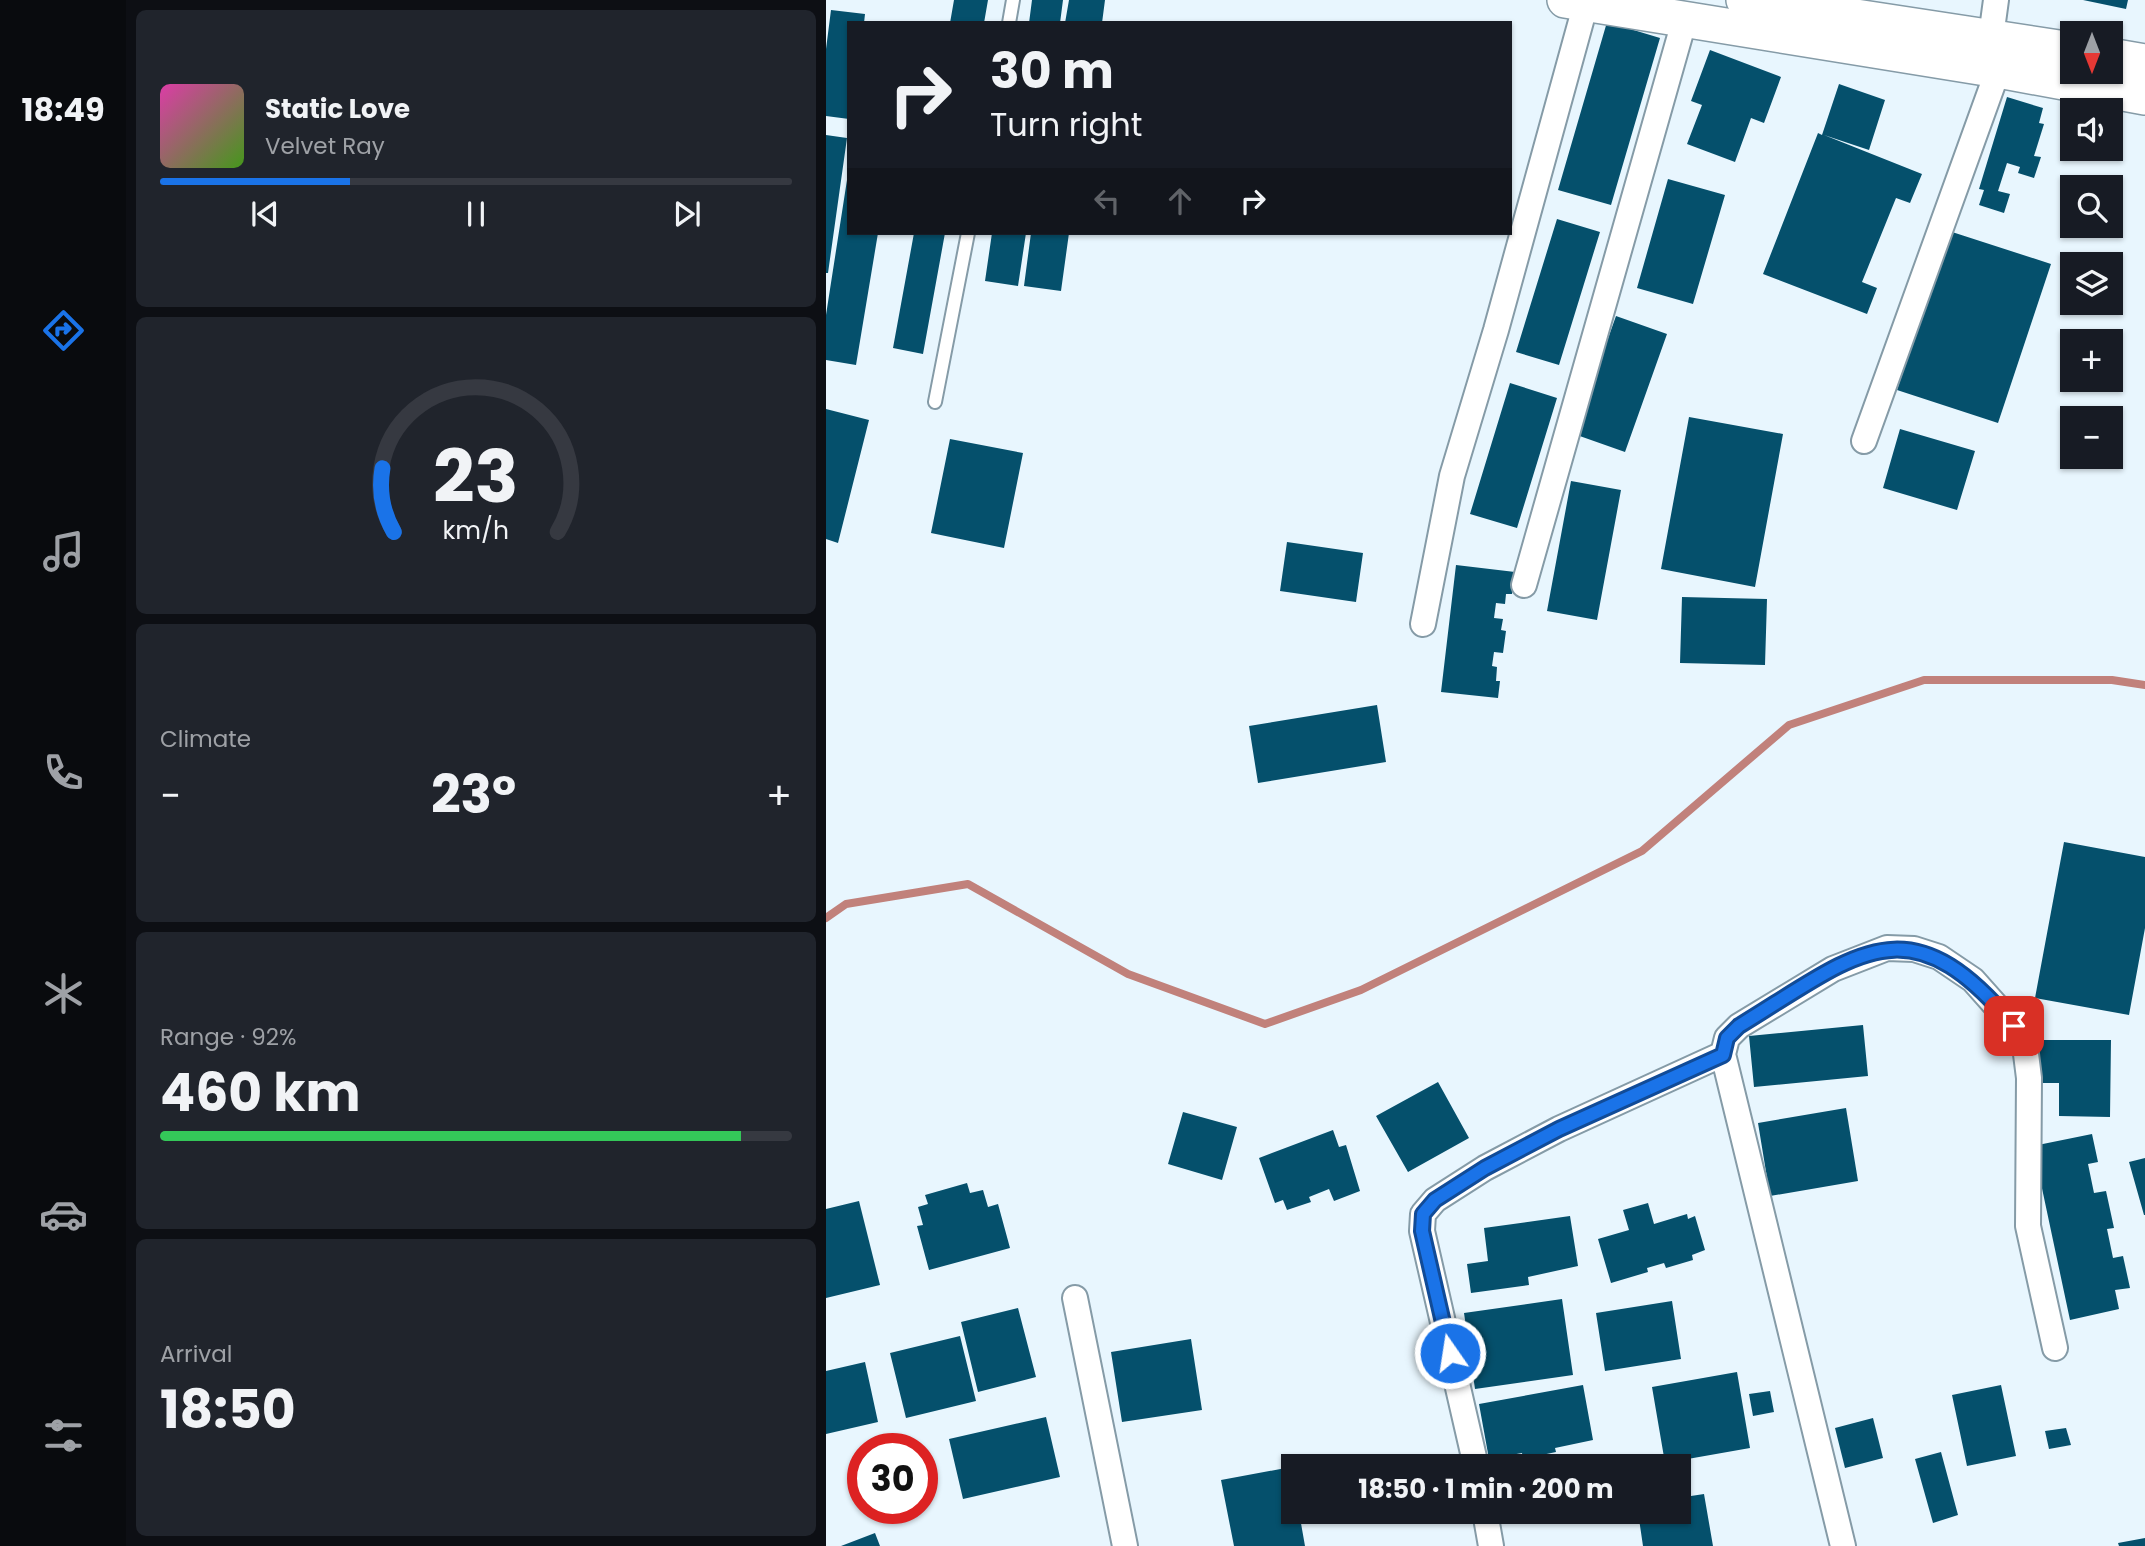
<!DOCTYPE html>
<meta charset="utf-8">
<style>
:root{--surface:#171b24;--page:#20242c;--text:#f1f3f6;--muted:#9ea1a6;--line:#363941;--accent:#1a73e8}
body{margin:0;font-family:Poppins,sans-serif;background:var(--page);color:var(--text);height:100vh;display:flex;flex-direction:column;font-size:26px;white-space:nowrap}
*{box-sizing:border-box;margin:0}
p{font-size:23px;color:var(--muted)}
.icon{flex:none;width:38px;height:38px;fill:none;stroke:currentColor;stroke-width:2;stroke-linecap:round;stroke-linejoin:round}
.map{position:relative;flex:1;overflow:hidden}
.drawer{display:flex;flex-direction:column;gap:10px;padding:10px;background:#0d0f14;width:700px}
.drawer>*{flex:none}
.hud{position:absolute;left:21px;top:21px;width:665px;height:214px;border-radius:0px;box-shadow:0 2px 5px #0004;background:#171b24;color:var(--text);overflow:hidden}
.needle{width:46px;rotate:180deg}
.controls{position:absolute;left:1234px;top:21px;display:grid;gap:14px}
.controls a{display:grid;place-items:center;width:63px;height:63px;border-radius:0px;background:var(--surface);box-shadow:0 2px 5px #0004;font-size:35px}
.speed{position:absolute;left:21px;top:1433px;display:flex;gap:14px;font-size:35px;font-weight:700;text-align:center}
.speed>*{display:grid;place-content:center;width:91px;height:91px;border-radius:50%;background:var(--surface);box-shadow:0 2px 5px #0004;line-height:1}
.speed .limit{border:10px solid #d22;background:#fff;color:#111}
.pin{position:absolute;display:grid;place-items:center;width:60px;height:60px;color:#fff;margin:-30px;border-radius:14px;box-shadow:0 4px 10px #0006}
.me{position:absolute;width:77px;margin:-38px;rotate:347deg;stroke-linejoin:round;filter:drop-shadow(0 0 5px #0008)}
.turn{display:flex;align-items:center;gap:24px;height:147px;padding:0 28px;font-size:32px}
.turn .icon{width:91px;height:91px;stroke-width:2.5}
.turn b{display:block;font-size:49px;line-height:60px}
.lanes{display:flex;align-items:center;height:66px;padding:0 28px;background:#0003;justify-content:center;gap:35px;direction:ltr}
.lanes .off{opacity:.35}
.big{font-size:52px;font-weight:700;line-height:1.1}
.drawer .tile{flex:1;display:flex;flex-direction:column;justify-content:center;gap:10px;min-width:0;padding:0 24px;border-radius:10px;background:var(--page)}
.drawer .dial{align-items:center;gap:0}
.dial svg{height:182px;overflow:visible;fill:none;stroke:var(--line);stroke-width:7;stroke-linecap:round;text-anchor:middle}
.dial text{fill:var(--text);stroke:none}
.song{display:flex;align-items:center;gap:21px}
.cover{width:84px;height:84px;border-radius:10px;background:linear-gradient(135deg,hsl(320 70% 55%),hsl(100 70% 35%))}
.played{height:7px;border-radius:4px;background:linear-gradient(90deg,var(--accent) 30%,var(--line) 30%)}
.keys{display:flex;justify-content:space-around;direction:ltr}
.heat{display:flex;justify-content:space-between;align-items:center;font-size:38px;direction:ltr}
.charge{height:10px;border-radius:5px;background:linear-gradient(90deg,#34c759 92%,var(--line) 0)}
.trip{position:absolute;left:455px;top:1454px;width:410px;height:70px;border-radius:0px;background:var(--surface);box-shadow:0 2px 5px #0004;font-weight:700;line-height:70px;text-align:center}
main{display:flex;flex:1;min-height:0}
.tabs{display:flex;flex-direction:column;width:126px;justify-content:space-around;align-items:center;background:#090b0e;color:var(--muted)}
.tabs .icon{width:49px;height:49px}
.tabs .current{color:var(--accent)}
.tabs b{font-size:32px;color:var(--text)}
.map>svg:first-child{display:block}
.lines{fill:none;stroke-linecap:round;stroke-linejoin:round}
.stream{stroke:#c1817b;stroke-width:8}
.building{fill:#05506c}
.service-casing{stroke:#859ba7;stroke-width:16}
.minor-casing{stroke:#859ba7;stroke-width:28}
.secondary-casing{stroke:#859ba7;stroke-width:38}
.service{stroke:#fff;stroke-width:12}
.minor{stroke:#fff;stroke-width:24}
.secondary{stroke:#fff;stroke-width:35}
.route-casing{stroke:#114b97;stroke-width:18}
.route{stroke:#1a73e8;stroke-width:12}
</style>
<main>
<nav class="tabs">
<b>18:49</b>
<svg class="icon current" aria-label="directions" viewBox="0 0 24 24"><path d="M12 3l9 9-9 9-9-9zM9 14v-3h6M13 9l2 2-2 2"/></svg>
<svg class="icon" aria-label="music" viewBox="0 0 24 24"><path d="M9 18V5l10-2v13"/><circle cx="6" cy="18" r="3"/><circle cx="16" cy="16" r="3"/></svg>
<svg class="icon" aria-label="phone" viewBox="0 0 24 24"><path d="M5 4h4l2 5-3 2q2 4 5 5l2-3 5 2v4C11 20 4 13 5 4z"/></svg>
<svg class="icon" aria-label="climate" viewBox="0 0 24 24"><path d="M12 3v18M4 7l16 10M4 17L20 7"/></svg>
<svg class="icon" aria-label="car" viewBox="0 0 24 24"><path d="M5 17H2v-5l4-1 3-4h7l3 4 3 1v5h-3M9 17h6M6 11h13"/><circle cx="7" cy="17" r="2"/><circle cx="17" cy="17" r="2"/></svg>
<svg class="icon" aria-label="filters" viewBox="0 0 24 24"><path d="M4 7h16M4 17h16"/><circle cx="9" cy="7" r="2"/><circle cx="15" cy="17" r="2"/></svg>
</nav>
<section class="drawer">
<div class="tile">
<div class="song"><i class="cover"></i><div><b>Static Love</b><p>Velvet Ray</p></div></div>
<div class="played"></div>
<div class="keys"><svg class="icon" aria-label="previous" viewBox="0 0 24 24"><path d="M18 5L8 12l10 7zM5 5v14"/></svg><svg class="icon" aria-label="pause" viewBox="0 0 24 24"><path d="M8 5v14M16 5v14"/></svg><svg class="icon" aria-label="next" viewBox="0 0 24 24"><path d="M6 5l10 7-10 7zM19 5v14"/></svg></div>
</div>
<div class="tile dial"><svg viewBox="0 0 100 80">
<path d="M14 69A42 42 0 1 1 86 69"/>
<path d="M14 69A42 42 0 0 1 9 41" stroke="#1a73e8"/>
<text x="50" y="56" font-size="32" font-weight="700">23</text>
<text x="50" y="72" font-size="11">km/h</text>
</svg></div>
<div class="tile"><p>Climate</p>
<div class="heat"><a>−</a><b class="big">23°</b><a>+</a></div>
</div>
<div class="tile"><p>Range · 92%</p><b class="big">460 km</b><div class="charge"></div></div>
<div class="tile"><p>Arrival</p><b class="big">18:50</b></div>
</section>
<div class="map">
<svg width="1319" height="1546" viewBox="0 0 1319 1546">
<rect width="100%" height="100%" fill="#e8f6fe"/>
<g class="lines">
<path class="stream" d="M 0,918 L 20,904 L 142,884 L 302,974 L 439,1024 L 535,990 L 816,851 L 963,725 L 1098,680 L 1286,680 L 1319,685"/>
</g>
<path class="building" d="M 128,0 L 162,0 L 158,23 L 124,23 Z
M 206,0 L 237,0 L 234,23 L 203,23 Z
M 243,0 L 279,0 L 276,23 L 239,23 Z
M 1257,0 L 1302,0 L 1300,9 Z
M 5,10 L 39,14 L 38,23 L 23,23 L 23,119 L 0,116 L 0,49 Z
M 781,22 L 834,38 L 785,205 L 732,190 Z
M 884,50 L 955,77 L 938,123 L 925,118 L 909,162 L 861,144 L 876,105 L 865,101 Z
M 1013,84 L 1059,100 L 1043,150 L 998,135 L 1096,174 L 1084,203 L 1070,198 L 1036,282 L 1051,288 L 1041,314 L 937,274 L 992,133 L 996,135 Z
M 1181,97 L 1217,108 L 1213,123 L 1218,124 L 1208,156 L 1215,157 L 1208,178 L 1192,173 L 1194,167 L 1181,163 L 1172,191 L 1184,194 L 1178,213 L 1153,205 L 1158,190 L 1153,189 Z
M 0,135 L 21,138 L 2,273 L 0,273 Z
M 842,179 L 899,195 L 867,304 L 811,288 Z
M 21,180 L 23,233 L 52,233 L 30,365 L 0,360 L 0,315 Z
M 731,219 L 774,232 L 733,365 L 690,352 Z
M 1123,231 L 1225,264 L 1172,423 L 1071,390 Z
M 88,233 L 119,233 L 97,354 L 67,348 Z
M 166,233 L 200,233 L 192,286 L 159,281 Z
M 205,233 L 243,233 L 235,291 L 198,286 Z
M 790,316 L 841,334 L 799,452 L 748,434 Z
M 684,383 L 731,398 L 691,528 L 644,514 Z
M 0,409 L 43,420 L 12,543 L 0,539 Z
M 863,417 L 957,434 L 929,587 L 835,569 Z
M 1074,429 L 1149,451 L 1131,510 L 1057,488 Z
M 124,439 L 197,453 L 178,548 L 105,533 Z
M 745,481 L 795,490 L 771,620 L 721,611 Z
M 461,542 L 537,553 L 530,602 L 454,591 Z
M 630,565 L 689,572 L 686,594 L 680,594 L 679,604 L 670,603 L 668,618 L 677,619 L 675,630 L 680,631 L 677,653 L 668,652 L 666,666 L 671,667 L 670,681 L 674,681 L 672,698 L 615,692 Z
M 856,597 L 941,599 L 939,665 L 854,663 Z
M 551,705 L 560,762 L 432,783 L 423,726 Z
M 1238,842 L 1319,857 L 1319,928 L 1303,1015 L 1209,998 Z
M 1037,1025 L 1042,1076 L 928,1087 L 923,1036 Z
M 1213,1040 L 1285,1040 L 1284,1117 L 1233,1116 L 1233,1083 L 1213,1083 Z
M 612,1082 L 643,1138 L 582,1172 L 550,1116 Z
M 1020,1108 L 1032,1181 L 944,1196 L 932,1123 Z
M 357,1112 L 411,1127 L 396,1180 L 342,1164 Z
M 507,1130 L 513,1147 L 520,1145 L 534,1191 L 508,1201 L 503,1189 L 483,1197 L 485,1202 L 461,1210 L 457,1200 L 449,1203 L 433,1158 Z
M 1266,1134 L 1272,1162 L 1262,1164 L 1268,1193 L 1280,1191 L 1288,1228 L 1281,1229 L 1287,1258 L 1297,1256 L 1304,1288 L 1289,1290 L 1293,1309 L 1244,1320 L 1207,1146 Z
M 1319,1158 L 1319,1215 L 1318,1215 L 1303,1162 Z
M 141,1183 L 144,1193 L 157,1190 L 162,1207 L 172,1204 L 184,1248 L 103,1270 L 91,1226 L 97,1225 L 92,1207 L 102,1204 L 99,1195 Z
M 33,1201 L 54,1285 L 0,1298 L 0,1209 Z
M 822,1203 L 828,1224 L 861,1214 L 862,1219 L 869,1216 L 879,1250 L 866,1255 L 867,1260 L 840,1268 L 838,1263 L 821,1268 L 822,1272 L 785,1283 L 772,1239 L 803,1230 L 797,1210 Z
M 744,1216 L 752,1266 L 702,1277 L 703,1285 L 645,1293 L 641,1264 L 662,1261 L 658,1228 Z
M 736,1299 L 747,1375 L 649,1389 L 638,1313 Z
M 846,1301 L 855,1359 L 779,1371 L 770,1313 Z
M 192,1308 L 210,1377 L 152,1392 L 135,1322 Z
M 134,1336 L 150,1401 L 80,1418 L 64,1353 Z
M 365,1339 L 376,1410 L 296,1422 L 285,1352 Z
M 39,1362 L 52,1422 L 0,1434 L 0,1371 Z
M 911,1372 L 924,1448 L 839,1463 L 826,1387 Z
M 757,1385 L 767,1440 L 729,1448 L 730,1452 L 697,1459 L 696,1453 L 663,1459 L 653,1404 Z
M 1175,1385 L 1190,1456 L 1141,1466 L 1126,1395 Z
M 944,1391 L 948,1412 L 927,1416 L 923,1394 Z
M 220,1417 L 234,1477 L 137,1499 L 123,1439 Z
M 1047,1418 L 1057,1458 L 1019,1468 L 1009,1428 Z
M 1240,1428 L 1245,1445 L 1223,1449 L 1219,1431 Z
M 1115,1452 L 1132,1515 L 1107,1523 L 1089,1459 Z
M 465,1467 L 467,1512 L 473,1512 L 479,1546 L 408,1546 L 395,1480 Z
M 878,1494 L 887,1546 L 817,1546 L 812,1512 L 852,1512 L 852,1498 Z
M 49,1533 L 54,1546 L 15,1546 Z
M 1319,1538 L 1319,1546 L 1293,1546 L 1292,1543 Z"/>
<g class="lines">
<defs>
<path id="service" d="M 183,23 L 187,0
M 109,402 L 142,233"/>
<path id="minor" d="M 1165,37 L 1170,0
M 1038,441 L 1172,70
M 698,585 L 859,18
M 597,624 L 626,476 L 670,330 L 760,3
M 249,1298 L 299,1546
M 650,1466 L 596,1231 L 597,1214 L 609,1200 L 659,1168 L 733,1129 L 897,1054
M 659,1512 L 665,1546
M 1017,1546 L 897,1054 L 901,1038 L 913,1026 L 1007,969 L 1061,948 L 1088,949 L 1113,957 L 1147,980 L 1188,1026 L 1199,1046 L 1203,1078 L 1202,1226 L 1229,1348"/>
<path id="secondary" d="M 739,0 L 1172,70 L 1319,97
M 918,0 L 1246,50
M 1284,56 L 1319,62"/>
</defs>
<use href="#service" class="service-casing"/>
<use href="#minor" class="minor-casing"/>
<use href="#secondary" class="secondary-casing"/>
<use href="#service" class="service"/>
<use href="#minor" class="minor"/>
<use href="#secondary" class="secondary"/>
</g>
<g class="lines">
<defs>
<path id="route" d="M 624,1353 L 596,1231 L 597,1214 L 609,1200 L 659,1168 L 733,1129 L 897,1055 L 901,1038 L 913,1026 C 1031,954 1082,898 1188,1026"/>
</defs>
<use href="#route" class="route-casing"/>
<use href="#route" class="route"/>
</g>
</svg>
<div class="controls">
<a><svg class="needle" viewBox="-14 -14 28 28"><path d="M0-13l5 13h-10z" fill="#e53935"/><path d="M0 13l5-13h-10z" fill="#9ea1a6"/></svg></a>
<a><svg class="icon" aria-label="sound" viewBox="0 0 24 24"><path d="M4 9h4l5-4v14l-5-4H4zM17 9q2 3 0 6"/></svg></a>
<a><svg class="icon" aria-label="search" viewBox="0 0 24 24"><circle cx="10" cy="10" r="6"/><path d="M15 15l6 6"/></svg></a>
<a><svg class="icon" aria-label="layers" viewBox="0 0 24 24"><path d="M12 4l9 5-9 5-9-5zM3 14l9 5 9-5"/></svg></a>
<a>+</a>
<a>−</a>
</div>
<div class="speed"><div class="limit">30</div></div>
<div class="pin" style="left:1188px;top:1026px;background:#d93025"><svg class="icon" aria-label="arrive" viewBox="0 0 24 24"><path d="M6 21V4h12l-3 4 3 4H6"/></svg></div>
<svg class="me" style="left:624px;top:1353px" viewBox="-20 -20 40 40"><circle r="17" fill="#1a73e8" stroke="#fff" stroke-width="3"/><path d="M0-11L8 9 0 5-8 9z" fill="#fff"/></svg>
<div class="trip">18:50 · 1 min · 200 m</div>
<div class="hud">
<div class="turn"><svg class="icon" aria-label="right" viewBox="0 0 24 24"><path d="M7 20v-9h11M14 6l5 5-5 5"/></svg><div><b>30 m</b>Turn right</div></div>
<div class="lanes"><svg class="icon off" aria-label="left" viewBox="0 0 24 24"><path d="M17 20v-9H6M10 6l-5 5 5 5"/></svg><svg class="icon off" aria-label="ahead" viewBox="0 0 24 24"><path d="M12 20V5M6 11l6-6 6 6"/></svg><svg class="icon" aria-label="right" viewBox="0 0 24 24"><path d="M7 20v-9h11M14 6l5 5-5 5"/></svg></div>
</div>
</div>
</main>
